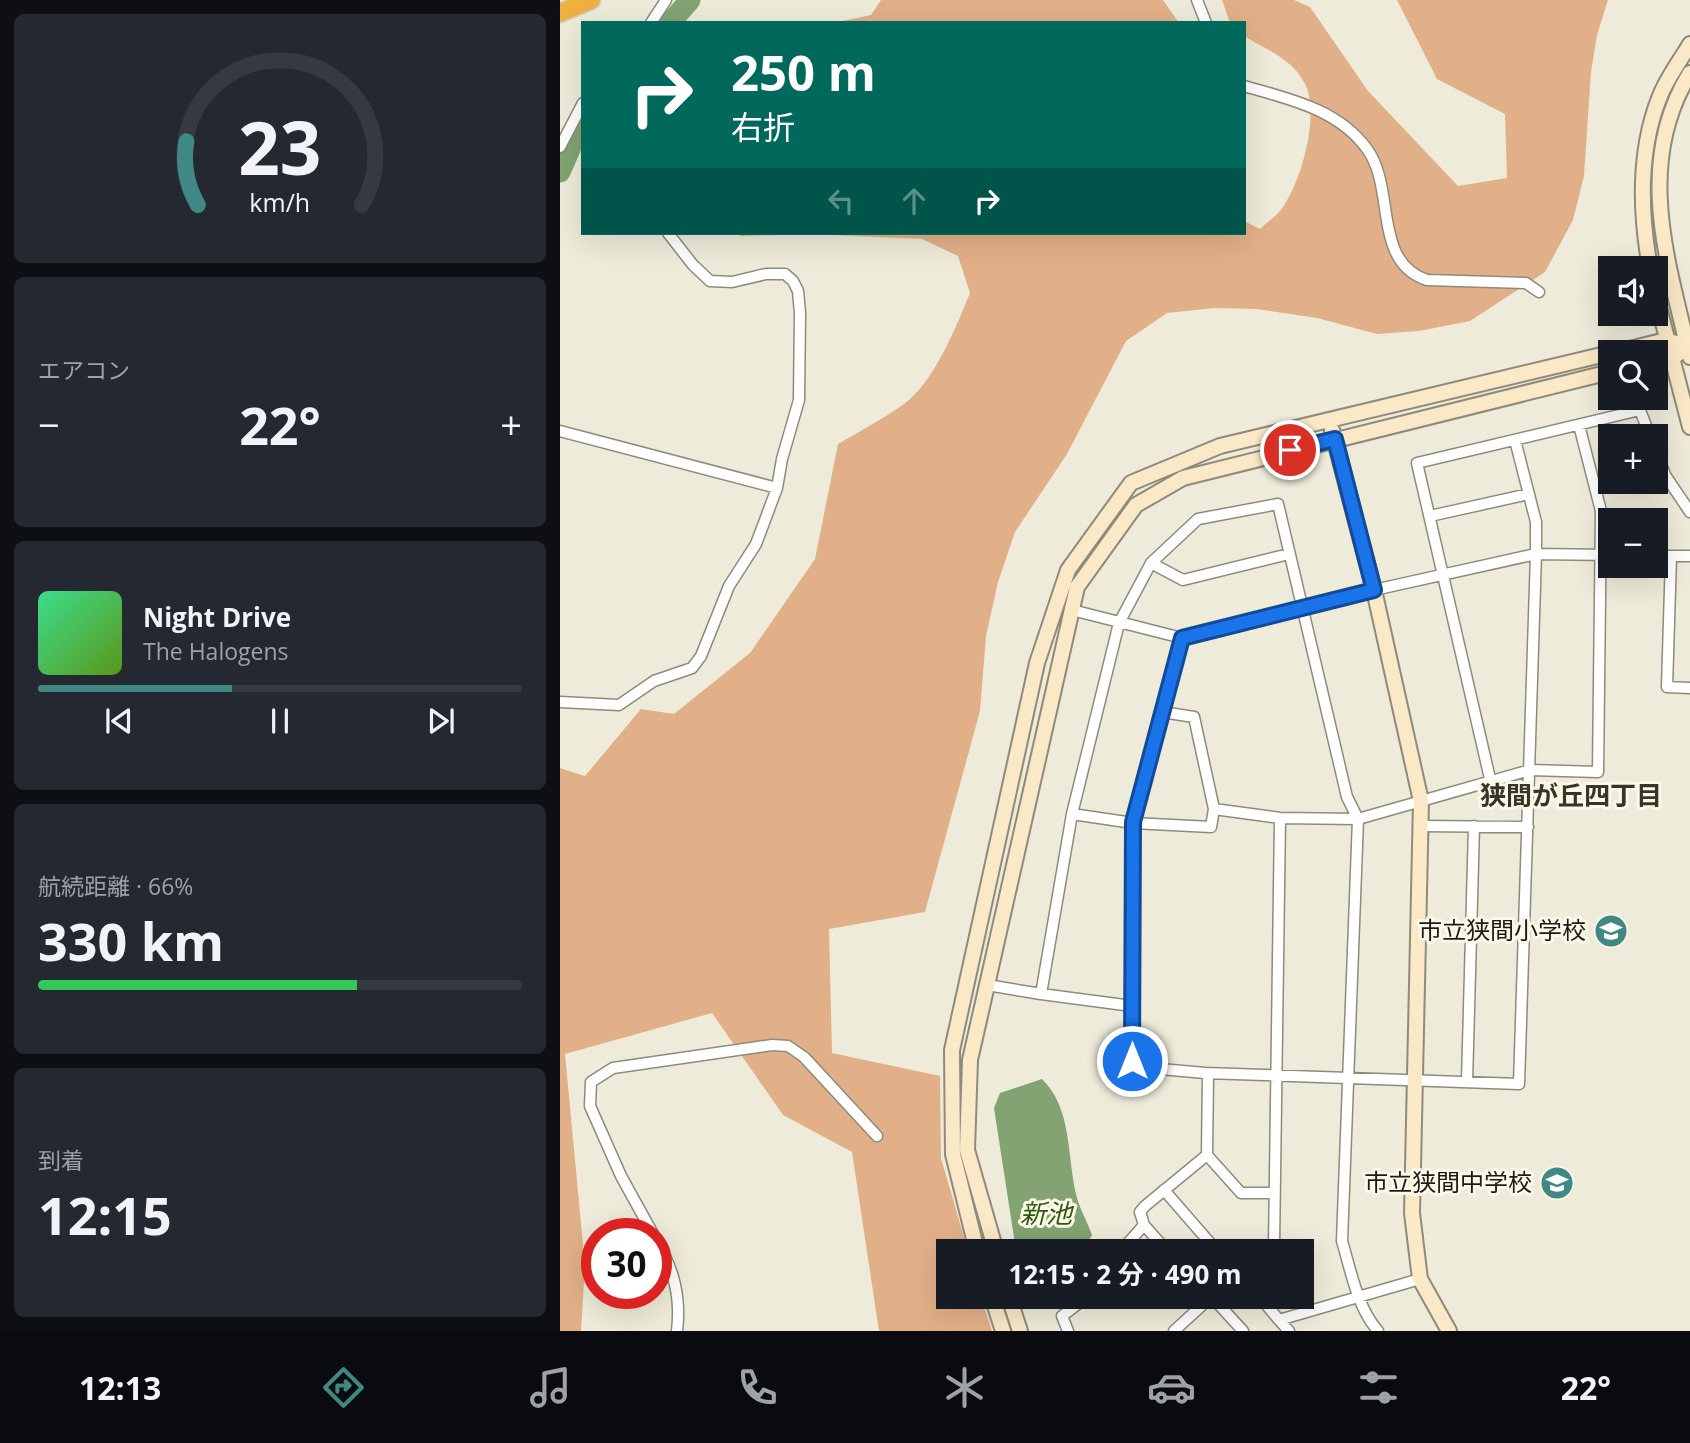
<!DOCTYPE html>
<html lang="ja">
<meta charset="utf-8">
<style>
:root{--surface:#171b24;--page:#242831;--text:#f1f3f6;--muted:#9ea1a6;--line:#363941;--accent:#408884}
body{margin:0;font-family:"Open Sans","Noto Sans JP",sans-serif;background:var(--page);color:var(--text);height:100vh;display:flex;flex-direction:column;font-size:26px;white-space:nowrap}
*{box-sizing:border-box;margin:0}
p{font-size:23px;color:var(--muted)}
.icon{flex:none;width:38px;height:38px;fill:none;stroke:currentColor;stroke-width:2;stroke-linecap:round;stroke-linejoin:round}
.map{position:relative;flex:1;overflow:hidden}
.sheet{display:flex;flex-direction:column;gap:14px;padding:14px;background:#0d0f14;width:560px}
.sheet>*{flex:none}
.top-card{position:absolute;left:21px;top:21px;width:665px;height:214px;border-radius:0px;box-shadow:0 7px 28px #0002;background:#00695c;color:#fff;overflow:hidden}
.tools{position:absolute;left:1038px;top:256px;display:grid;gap:14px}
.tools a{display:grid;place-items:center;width:70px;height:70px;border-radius:0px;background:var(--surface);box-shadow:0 7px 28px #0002;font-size:35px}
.speed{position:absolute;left:21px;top:1218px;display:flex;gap:14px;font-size:35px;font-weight:700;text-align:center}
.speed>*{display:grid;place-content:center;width:91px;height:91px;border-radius:50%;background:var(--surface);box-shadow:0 7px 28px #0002;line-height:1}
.speed .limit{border:10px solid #d22;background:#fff;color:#111}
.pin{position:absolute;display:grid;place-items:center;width:60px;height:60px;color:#fff;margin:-30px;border:4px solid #fff;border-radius:50%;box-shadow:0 2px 7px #0007}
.me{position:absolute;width:77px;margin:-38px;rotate:0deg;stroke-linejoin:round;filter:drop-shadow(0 0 5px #0008)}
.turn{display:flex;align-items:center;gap:24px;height:147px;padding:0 35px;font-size:32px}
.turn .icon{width:91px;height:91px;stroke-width:2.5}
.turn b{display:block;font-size:49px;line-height:60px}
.lanes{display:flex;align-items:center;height:66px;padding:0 35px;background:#0003;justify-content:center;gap:35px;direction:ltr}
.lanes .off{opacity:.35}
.big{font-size:52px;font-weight:700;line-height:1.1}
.sheet .widget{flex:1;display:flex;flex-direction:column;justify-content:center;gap:10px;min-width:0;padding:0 24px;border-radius:10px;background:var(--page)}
.sheet .dial{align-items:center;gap:0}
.dial svg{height:182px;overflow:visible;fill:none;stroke:var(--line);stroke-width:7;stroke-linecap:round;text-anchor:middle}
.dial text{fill:var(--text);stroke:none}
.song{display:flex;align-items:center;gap:21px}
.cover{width:84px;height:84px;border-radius:10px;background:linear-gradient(135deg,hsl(150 70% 55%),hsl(90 70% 35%))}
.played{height:7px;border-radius:4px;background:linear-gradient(90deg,var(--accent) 40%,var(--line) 40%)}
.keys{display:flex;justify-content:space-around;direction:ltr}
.heat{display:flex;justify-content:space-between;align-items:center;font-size:38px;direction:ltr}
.charge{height:10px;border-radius:5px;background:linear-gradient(90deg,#34c759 66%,var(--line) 0)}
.trip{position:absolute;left:376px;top:1239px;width:378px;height:70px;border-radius:0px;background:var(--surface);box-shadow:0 7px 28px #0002;font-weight:700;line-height:70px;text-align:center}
.tabs{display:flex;height:112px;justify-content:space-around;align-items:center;background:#090b0e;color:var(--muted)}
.tabs .icon{width:49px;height:49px}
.tabs .active{color:var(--accent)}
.tabs b{font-size:32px;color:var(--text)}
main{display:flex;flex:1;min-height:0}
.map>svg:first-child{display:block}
.forest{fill:#e2b088}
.water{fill:#83a372}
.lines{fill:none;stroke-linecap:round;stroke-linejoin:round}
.river{stroke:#83a372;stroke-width:21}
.street-casing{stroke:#8e8b7c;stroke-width:13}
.secondary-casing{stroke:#8e8b7c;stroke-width:18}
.highway-casing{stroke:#d1d1d0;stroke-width:21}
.street{stroke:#fff;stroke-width:10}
.secondary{stroke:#fae8c6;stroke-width:14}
.highway{stroke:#eeb141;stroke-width:18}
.route-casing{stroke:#114b97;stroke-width:18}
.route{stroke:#1a73e8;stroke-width:12}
.labels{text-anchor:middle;stroke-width:6;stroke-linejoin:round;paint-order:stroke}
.poi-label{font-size:24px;fill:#1b1a14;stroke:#fcf8e7;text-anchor:end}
.neighbourhood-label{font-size:26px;font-weight:bold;fill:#383528;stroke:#fcf8e7}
.water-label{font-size:26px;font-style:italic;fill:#2f5710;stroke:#fcf8e7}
</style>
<main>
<section class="sheet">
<div class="widget dial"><svg viewBox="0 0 100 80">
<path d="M14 69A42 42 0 1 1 86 69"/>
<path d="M14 69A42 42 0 0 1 9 41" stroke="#408884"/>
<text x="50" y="56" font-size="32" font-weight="700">23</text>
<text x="50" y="72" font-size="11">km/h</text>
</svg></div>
<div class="widget"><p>エアコン</p>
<div class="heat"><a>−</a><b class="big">22°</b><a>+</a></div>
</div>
<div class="widget">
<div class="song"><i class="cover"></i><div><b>Night Drive</b><p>The Halogens</p></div></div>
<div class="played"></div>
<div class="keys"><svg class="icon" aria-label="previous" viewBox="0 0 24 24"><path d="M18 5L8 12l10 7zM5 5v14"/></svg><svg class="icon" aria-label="pause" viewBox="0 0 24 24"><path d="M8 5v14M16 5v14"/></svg><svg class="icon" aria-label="next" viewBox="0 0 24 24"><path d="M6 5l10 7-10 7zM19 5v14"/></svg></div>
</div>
<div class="widget"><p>航続距離 · 66%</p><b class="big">330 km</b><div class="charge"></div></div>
<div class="widget"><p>到着</p><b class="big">12:15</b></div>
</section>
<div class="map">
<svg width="1130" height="1331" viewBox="0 0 1130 1331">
<rect width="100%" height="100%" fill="#eeebda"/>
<path class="forest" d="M 321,0 L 603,0 L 619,23 L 273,23 L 311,15 Z
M 662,0 L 734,0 L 750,7 L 808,91 L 898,186 L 947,178 L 945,114 L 877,79 L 837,0 L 1048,0 L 1037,35 L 1031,72 L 1024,176 L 1013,220 L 985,272 L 910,321 L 859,331 L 817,334 L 757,318 L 697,309 L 654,308 L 607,313 L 566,341 L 507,454 L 455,532 L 438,582 L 426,636 L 420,711 L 365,912 L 269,929 L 272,1053 L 380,1076 L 381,1158 L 408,1251 L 388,1251 L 388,1297 L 421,1297 L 432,1331 L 319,1331 L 292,1152 L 223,1115 L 152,1013 L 5,1054 L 25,1266 L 21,1331 L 0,1331 L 0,768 L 25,776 L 81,709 L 114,714 L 190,653 L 255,559 L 278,444 C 300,431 323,419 344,404 C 374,382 396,327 410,293 L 398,256 L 362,239 L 251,234 L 181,236 L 178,233 L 684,233 L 684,221 L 700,229 C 707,222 718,215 723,207 C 742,180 761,111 744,82 C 732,59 705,49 684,36 L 684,23 L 670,23 Z"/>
<path class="water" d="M 482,1079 C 512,1108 507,1155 516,1194 C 519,1208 527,1221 532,1235 L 523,1251 L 458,1251 L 455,1244 L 434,1108 L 440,1093 Z"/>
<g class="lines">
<path class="river" d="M 110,23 L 130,0
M 0,172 L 23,119"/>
<defs>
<path id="street" d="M 637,0 L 646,23
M 91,23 L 106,0
M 684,86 C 729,99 778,109 807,149 C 836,188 812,262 867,280 L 966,283 L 979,292
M 0,147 L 23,103
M 0,431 L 217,488
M 1096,450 L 1105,475 L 1130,512
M 870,516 L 969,494
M 1096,556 L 1130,556
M 1111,556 L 1107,687 L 1130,688
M 591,563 L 623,580 L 729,554
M 512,610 L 622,638 L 814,590 L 976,554 L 1050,555
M 0,702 L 59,705 L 94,681 L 132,668 L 141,656 L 169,586 L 196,544 L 217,488 L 222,459 L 239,400 L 240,313 L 238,291 L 233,281 L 225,274 L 206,274 L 172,282 L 150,281 L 133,265 L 108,233
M 602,712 L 573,823 L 572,1061 L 578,1067 L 645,1073 L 959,1084 L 976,554 L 976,522 L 955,440
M 931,783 L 857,463 L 1080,410 L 1090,436
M 512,814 L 573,823 L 651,827 L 654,809
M 861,826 L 968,827
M 427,985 L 481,994 L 512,814 L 559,623 L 591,563 L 638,519 L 718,504 L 787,797 L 798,819 L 720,818 L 654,809 L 634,717 L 602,712 L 622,638
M 481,994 L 572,1006
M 648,1073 L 647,1155 L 681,1193 L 714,1193
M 907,1082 L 914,826
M 604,1190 L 657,1251
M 584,1225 L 580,1212 L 585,1206 L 647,1155
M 93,1234 L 61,1176 L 30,1106 L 31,1082 L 53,1068 L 212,1045 L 228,1046 L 244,1057 L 317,1136
M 96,1240 C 114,1269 121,1297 117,1331
M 561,1251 L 584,1225 L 607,1251
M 710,1251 L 714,1246 L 720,818
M 652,1297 L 683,1331
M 700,1297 L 719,1320 L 860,1279
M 719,1320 L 729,1331
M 508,1331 L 502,1316 L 527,1297
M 614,1331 L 651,1297
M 818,1331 C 797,1307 791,1271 782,1241 L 798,819 L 970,770 L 1038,772 L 1041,511 L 1019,425"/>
<path id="secondary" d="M 1130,73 C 1074,164 1108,262 1130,357
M 1090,268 C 1080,212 1078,150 1100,96 C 1107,78 1120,61 1130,44
M 1096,296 L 1130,427
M 1057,352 L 1106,340 L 1116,343
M 1096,363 L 1111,360 L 1118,354
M 772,430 L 814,590 L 861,801 L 852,1213 L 860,1279 L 889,1331
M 417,1251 L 393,1154 L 392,1050 L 477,663 L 508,570 L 571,483 L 660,446 L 1050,353
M 436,1251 L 407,1150 L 410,1060 L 517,587 L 576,505 L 623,478 L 1050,372
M 432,1297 L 443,1331
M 449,1297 L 460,1331"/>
<path id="highway" d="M 0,13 L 31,0"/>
</defs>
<use href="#street" class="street-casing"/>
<use href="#secondary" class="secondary-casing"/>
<use href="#highway" class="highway-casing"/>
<use href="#street" class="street"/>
<use href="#secondary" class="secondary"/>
<use href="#highway" class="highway"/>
</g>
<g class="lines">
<defs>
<path id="route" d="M 572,1061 L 573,822 L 622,638 L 814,590 L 775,439 L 730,450"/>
</defs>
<use href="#route" class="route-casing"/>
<use href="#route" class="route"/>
</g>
<defs>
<symbol id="school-disc" viewBox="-11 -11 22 22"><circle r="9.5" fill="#408884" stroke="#fcf8e7"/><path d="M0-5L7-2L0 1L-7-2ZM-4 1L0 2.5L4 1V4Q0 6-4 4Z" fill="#fff"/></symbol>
</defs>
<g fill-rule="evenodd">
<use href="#school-disc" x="1032" y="912" width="38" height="38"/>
<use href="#school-disc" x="978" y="1164" width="38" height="38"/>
</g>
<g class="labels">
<g class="poi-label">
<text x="1026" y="939">市立狭間小学校</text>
<text x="972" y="1191">市立狭間中学校</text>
</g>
<g class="neighbourhood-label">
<text x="1011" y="805">狭間が丘四丁目</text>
</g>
<g class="water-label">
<text x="486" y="1223">新池</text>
</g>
</g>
</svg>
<div class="tools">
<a><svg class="icon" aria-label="sound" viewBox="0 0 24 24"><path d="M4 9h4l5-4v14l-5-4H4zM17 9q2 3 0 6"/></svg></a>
<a><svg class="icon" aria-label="search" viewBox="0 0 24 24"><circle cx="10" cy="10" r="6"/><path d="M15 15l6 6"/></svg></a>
<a>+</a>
<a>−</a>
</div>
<div class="speed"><div class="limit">30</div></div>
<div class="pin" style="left:730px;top:450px;background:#d93025"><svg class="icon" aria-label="arrive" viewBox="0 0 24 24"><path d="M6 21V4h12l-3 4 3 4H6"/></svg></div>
<svg class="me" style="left:572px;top:1061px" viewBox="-20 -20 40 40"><circle r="17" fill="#1a73e8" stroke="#fff" stroke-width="3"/><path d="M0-11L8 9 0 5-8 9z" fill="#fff"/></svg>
<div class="trip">12:15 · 2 分 · 490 m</div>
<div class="top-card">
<div class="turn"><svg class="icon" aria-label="right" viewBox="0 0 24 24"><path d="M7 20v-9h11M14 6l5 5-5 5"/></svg><div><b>250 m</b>右折</div></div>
<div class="lanes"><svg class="icon off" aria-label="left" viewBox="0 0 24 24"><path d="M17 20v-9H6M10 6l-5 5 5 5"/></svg><svg class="icon off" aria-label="ahead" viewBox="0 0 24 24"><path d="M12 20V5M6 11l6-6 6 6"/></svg><svg class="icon" aria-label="right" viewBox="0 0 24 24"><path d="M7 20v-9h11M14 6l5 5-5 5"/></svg></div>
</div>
</div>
</main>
<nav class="tabs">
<b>12:13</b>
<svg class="icon active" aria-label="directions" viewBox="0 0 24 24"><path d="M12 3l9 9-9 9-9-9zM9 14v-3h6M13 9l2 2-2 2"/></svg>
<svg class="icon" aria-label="music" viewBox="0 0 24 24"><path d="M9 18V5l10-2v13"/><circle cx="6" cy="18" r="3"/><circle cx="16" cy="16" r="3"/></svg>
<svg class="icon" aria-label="phone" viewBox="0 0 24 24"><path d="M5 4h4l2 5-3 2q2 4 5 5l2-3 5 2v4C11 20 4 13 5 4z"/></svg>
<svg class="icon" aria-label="climate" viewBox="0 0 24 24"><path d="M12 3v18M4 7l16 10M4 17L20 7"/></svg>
<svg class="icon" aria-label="car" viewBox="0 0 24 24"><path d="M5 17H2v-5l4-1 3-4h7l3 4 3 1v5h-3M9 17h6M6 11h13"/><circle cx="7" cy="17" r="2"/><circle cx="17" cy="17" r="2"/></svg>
<svg class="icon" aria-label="filters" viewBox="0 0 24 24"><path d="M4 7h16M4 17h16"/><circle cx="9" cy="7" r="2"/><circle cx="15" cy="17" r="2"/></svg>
<b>22°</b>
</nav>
